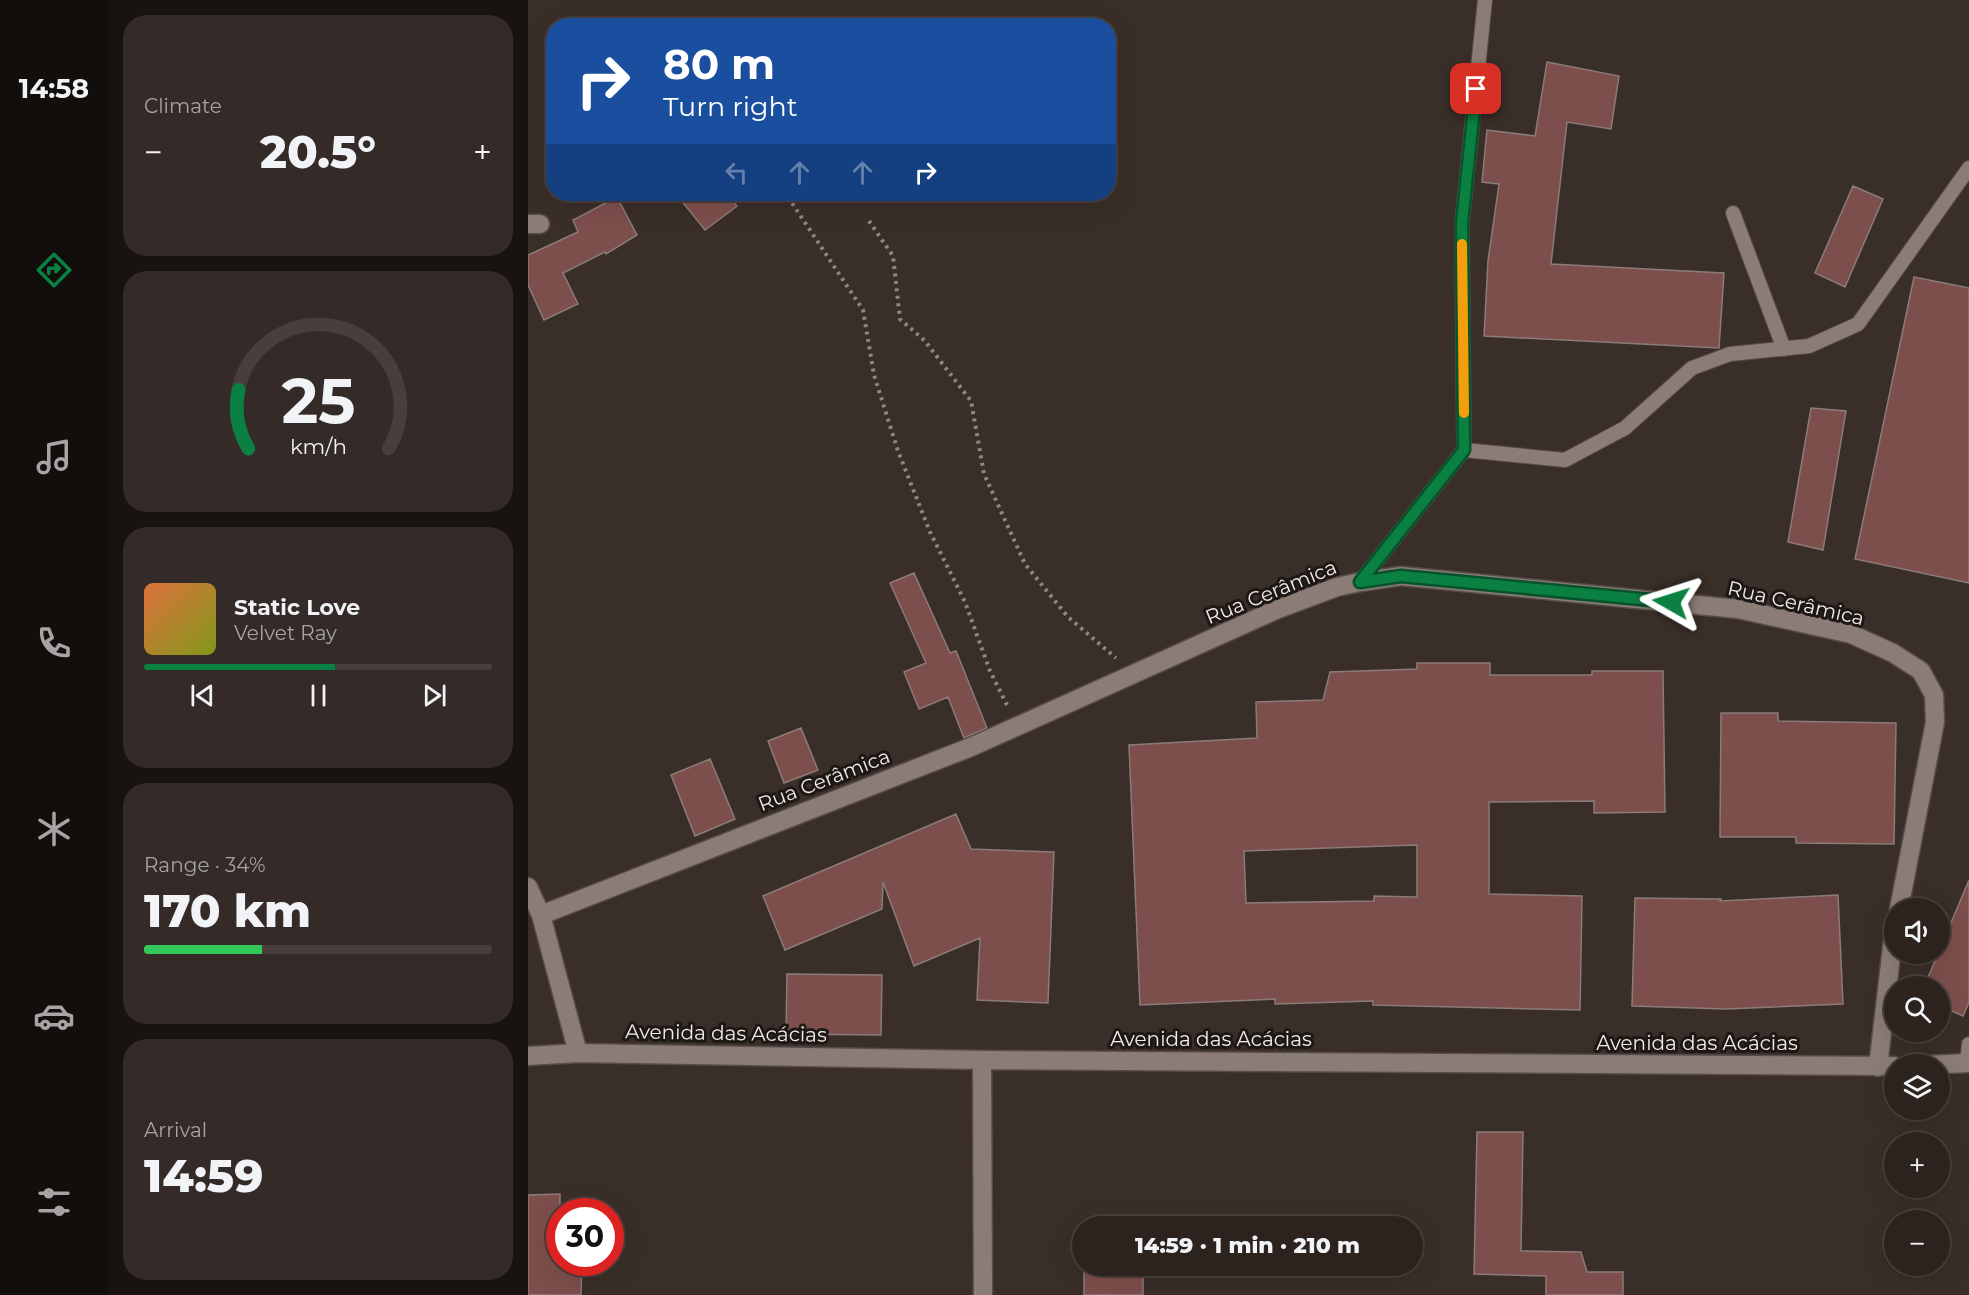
<!DOCTYPE html>
<meta charset="utf-8">
<style>
:root{--surface:#2c221e;--page:#342a27;--text:#f1f3f6;--muted:#a6a4a4;--line:#483f3c;--accent:#0b8043}
body{margin:0;font-family:Montserrat,sans-serif;background:var(--page);color:var(--text);height:100vh;display:flex;flex-direction:column;font-size:22px;white-space:nowrap}
*{box-sizing:border-box;margin:0}
p{font-size:20px;color:var(--muted)}
.icon{flex:none;width:33px;height:33px;fill:none;stroke:currentColor;stroke-width:2;stroke-linecap:round;stroke-linejoin:round}
.map{position:relative;flex:1;overflow:hidden}
.side{display:flex;flex-direction:column;gap:15px;padding:15px;background:#181310;width:420px}
.side>*{flex:none}
.top-card{position:absolute;left:18px;top:18px;width:570px;height:183px;border-radius:24px;box-shadow:0 6px 24px #0002,0 0 0 2px var(--line);background:#1a4fa0;color:#fff;overflow:hidden}
.controls{position:absolute;left:1356px;top:898px;display:grid;gap:12px}
.controls a{display:grid;place-items:center;width:66px;height:66px;border-radius:50%;background:var(--surface);box-shadow:0 6px 24px #0002,0 0 0 2px var(--line);font-size:30px}
.speed{position:absolute;left:18px;top:1198px;display:flex;gap:12px;font-size:30px;font-weight:700;text-align:center}
.speed>*{display:grid;place-content:center;width:78px;height:78px;border-radius:50%;background:var(--surface);box-shadow:0 6px 24px #0002,0 0 0 2px var(--line);line-height:1}
.speed .limit{border:9px solid #d22;background:#fff;color:#111}
.pin{position:absolute;display:grid;place-items:center;width:51px;height:51px;color:#fff;margin:-26px;border-radius:12px;box-shadow:0 3px 9px #0006}
.me{position:absolute;width:66px;margin:-33px;rotate:276deg;stroke-linejoin:round;filter:drop-shadow(0 0 4px #0008)}
.turn{display:flex;align-items:center;gap:21px;height:126px;padding:0 18px;font-size:27px}
.turn .icon{width:78px;height:78px;stroke-width:2.5}
.turn b{display:block;font-size:42px;line-height:51px}
.lanes{display:flex;align-items:center;height:57px;padding:0 18px;background:#0003;justify-content:center;gap:30px;direction:ltr}
.lanes .off{opacity:.35}
.big{font-size:45px;font-weight:800;line-height:1.1}
.side .widget{flex:1;display:flex;flex-direction:column;justify-content:center;gap:9px;min-width:0;padding:0 21px;border-radius:24px;background:var(--page)}
.side .dial{align-items:center;gap:0}
.dial svg{height:156px;overflow:visible;fill:none;stroke:var(--line);stroke-width:7;stroke-linecap:round;text-anchor:middle}
.dial text{fill:var(--text);stroke:none}
.song{display:flex;align-items:center;gap:18px}
.cover{width:72px;height:72px;border-radius:9px;background:linear-gradient(135deg,hsl(20 70% 55%),hsl(70 70% 35%))}
.played{height:6px;border-radius:3px;background:linear-gradient(90deg,var(--accent) 55%,var(--line) 55%)}
.keys{display:flex;justify-content:space-around;direction:ltr}
.heat{display:flex;justify-content:space-between;align-items:center;font-size:33px;direction:ltr}
.charge{height:9px;border-radius:4px;background:linear-gradient(90deg,#34c759 34%,var(--line) 0)}
.trip{position:absolute;left:544px;top:1216px;width:351px;height:60px;border-radius:30px;background:var(--surface);box-shadow:0 6px 24px #0002,0 0 0 2px var(--line);font-weight:800;line-height:60px;text-align:center}
main{display:flex;flex:1;min-height:0}
.tab-bar{display:flex;flex-direction:column;width:108px;justify-content:space-around;align-items:center;background:#120e0c;color:var(--muted)}
.tab-bar .icon{width:42px;height:42px}
.tab-bar .on{color:var(--accent)}
.tab-bar b{font-size:27px;color:var(--text)}
.map>svg:first-child{display:block}
.building{fill:#7d4f4c;stroke:#8b7b79;stroke-width:1.5;fill-rule:evenodd}
.lines{fill:none;stroke-linecap:round;stroke-linejoin:round}
.lane-casing{stroke:#574d48;stroke-width:16}
.street-casing{stroke:#574d48;stroke-width:21}
.path{stroke:#908681;stroke-width:4;stroke-dasharray:3 4.5;stroke-linecap:butt}
.lane{stroke:#8b7d76;stroke-width:14}
.street{stroke:#8b7d76;stroke-width:18}
.route-casing{stroke:#07532c;stroke-width:15}
.route{stroke:#0b8043;stroke-width:10}
.slow{stroke:#f59e0b;stroke-width:10}
.labels{text-anchor:middle;stroke-width:6;stroke-linejoin:round;paint-order:stroke}
.street-label{font-size:20px;fill:#f2eae6;stroke:#1d1815}
</style>
<main>
<nav class="tab-bar">
<b>14:58</b>
<svg class="icon on" aria-label="directions" viewBox="0 0 24 24"><path d="M12 3l9 9-9 9-9-9zM9 14v-3h6M13 9l2 2-2 2"/></svg>
<svg class="icon" aria-label="music" viewBox="0 0 24 24"><path d="M9 18V5l10-2v13"/><circle cx="6" cy="18" r="3"/><circle cx="16" cy="16" r="3"/></svg>
<svg class="icon" aria-label="phone" viewBox="0 0 24 24"><path d="M5 4h4l2 5-3 2q2 4 5 5l2-3 5 2v4C11 20 4 13 5 4z"/></svg>
<svg class="icon" aria-label="climate" viewBox="0 0 24 24"><path d="M12 3v18M4 7l16 10M4 17L20 7"/></svg>
<svg class="icon" aria-label="car" viewBox="0 0 24 24"><path d="M5 17H2v-5l4-1 3-4h7l3 4 3 1v5h-3M9 17h6M6 11h13"/><circle cx="7" cy="17" r="2"/><circle cx="17" cy="17" r="2"/></svg>
<svg class="icon" aria-label="filters" viewBox="0 0 24 24"><path d="M4 7h16M4 17h16"/><circle cx="9" cy="7" r="2"/><circle cx="15" cy="17" r="2"/></svg>
</nav>
<section class="side">
<div class="widget"><p>Climate</p>
<div class="heat"><a>−</a><b class="big">20.5°</b><a>+</a></div>
</div>
<div class="widget dial"><svg viewBox="0 0 100 80">
<path d="M14 69A42 42 0 1 1 86 69"/>
<path d="M14 69A42 42 0 0 1 9 39" stroke="#0b8043"/>
<text x="50" y="56" font-size="32" font-weight="700">25</text>
<text x="50" y="72" font-size="11">km/h</text>
</svg></div>
<div class="widget">
<div class="song"><i class="cover"></i><div><b>Static Love</b><p>Velvet Ray</p></div></div>
<div class="played"></div>
<div class="keys"><svg class="icon" aria-label="previous" viewBox="0 0 24 24"><path d="M18 5L8 12l10 7zM5 5v14"/></svg><svg class="icon" aria-label="pause" viewBox="0 0 24 24"><path d="M8 5v14M16 5v14"/></svg><svg class="icon" aria-label="next" viewBox="0 0 24 24"><path d="M6 5l10 7-10 7zM19 5v14"/></svg></div>
</div>
<div class="widget"><p>Range · 34%</p><b class="big">170 km</b><div class="charge"></div></div>
<div class="widget"><p>Arrival</p><b class="big">14:59</b></div>
</section>
<div class="map">
<svg width="1441" height="1295" viewBox="0 0 1441 1295">
<rect width="100%" height="100%" fill="#3a2e28"/>
<path class="building" d="M 1019,62 L 1091,76 L 1083,129 L 1039,122 L 1023,264 L 1196,273 L 1191,348 L 956,336 L 960,261 L 971,184 L 954,182 L 959,130 L 1007,136 Z
M 1325,186 L 1355,199 L 1317,287 L 1287,273 Z
M 148,194 L 199,194 L 209,206 L 177,230 Z
M 89,197 L 109,235 L 78,254 L 77,252 L 35,273 L 50,304 L 16,320 L 0,285 L 0,255 L 50,232 L 45,220 Z
M 1386,277 L 1441,288 L 1441,583 L 1327,559 Z
M 1283,408 L 1318,411 L 1295,550 L 1260,542 Z
M 386,573 L 422,653 L 428,651 L 459,728 L 436,738 L 420,697 L 391,709 L 376,672 L 398,663 L 362,583 Z
M 889,663 L 962,663 L 962,675 L 1064,675 L 1064,671 L 1135,671 L 1137,812 L 1066,813 L 1066,801 L 961,802 L 961,894 L 1054,896 L 1052,1010 L 845,1005 L 845,1001 L 747,1004 L 747,999 L 612,1005 L 601,745 L 729,738 L 728,702 L 795,700 L 802,672 L 889,669 ZM 889,845 L 889,897 L 846,896 L 846,901 L 718,903 L 716,851 Z
M 1193,713 L 1250,713 L 1250,721 L 1368,723 L 1366,844 L 1268,843 L 1268,837 L 1192,837 Z
M 273,728 L 290,770 L 256,783 L 240,741 Z
M 182,759 L 207,819 L 167,836 L 143,775 Z
M 428,814 L 443,849 L 526,852 L 520,1003 L 449,1000 L 452,938 L 386,966 L 355,882 L 354,909 L 257,950 L 235,896 Z
M 1441,880 L 1441,1002 L 1435,1016 L 1412,1006 L 1412,987 L 1396,987 Z
M 1310,895 L 1315,1004 L 1198,1009 L 1104,1006 L 1107,898 L 1193,899 L 1192,901 Z
M 259,974 L 354,975 L 353,1035 L 258,1034 Z
M 949,1132 L 995,1132 L 993,1251 L 1053,1252 L 1059,1272 L 1095,1272 L 1095,1295 L 1018,1295 L 1018,1276 L 946,1274 Z
M 32,1194 L 32,1263 L 54,1263 L 53,1295 L 0,1295 L 0,1195 Z
M 556,1266 L 615,1266 L 615,1295 L 556,1295 Z"/>
<g class="lines">
<defs>
<path id="lane" d="M 1205,213 L 1256,349
M 936,450 L 1037,460 L 1097,428 L 1164,368 L 1202,354 L 1281,346 L 1330,324 L 1441,168
M 832,582 L 936,450 L 934,223 L 957,0
M 1439,1063 L 1441,1044"/>
<path id="street" d="M 0,224 L 12,224
M 0,887 L 13,915 L 50,1053
M 13,915 L 443,747 L 750,609 L 809,587 L 832,582 L 873,576 L 1210,609 L 1323,634 L 1365,653 L 1393,671 L 1406,695 L 1407,722 L 1371,909
M 0,1056 L 50,1053 L 454,1060 L 1366,1066
M 454,1060 L 455,1295
M 1397,1065 L 1441,1063
M 1350,1067 L 1366,930"/>
</defs>
<use href="#lane" class="lane-casing"/>
<use href="#street" class="street-casing"/>
<path class="path" d="M 260,197 L 335,310 L 346,375 L 370,451 L 402,532 L 437,602 L 462,671 L 480,707
M 341,221 L 365,256 L 372,319 L 397,341 L 443,401 L 456,474 L 497,564 L 540,617 L 588,658"/>
<use href="#lane" class="lane"/>
<use href="#street" class="street"/>
</g>
<g class="lines">
<defs>
<path id="route" d="M 948,89 L 934,223 L 936,450 L 832,582 L 873,576 L 1143,602"/>
</defs>
<use href="#route" class="route-casing"/>
<use href="#route" class="route"/>
<path class="slow" d="M 934,244 L 936,413"/>
</g>
<g class="labels">
<g class="street-label">
<text transform="translate(743 592) rotate(-22)" y="7">Rua Cerâmica</text>
<text transform="translate(1268 603) rotate(13)" y="7">Rua Cerâmica</text>
<text transform="translate(296 780) rotate(-21)" y="7">Rua Cerâmica</text>
<text transform="translate(198 1033) rotate(1)" y="7">Avenida das Acácias</text>
<text x="683" y="1046">Avenida das Acácias</text>
<text x="1169" y="1050">Avenida das Acácias</text>
</g>
</g>
</svg>
<div class="controls">
<a><svg class="icon" aria-label="sound" viewBox="0 0 24 24"><path d="M4 9h4l5-4v14l-5-4H4zM17 9q2 3 0 6"/></svg></a>
<a><svg class="icon" aria-label="search" viewBox="0 0 24 24"><circle cx="10" cy="10" r="6"/><path d="M15 15l6 6"/></svg></a>
<a><svg class="icon" aria-label="layers" viewBox="0 0 24 24"><path d="M12 4l9 5-9 5-9-5zM3 14l9 5 9-5"/></svg></a>
<a>+</a>
<a>−</a>
</div>
<div class="speed"><div class="limit">30</div></div>
<div class="pin" style="left:948px;top:89px;background:#d93025"><svg class="icon" aria-label="arrive" viewBox="0 0 24 24"><path d="M6 21V4h12l-3 4 3 4H6"/></svg></div>
<svg class="me" style="left:1143px;top:602px" viewBox="-20 -20 40 40"><path d="M0-17L14 15 0 8-14 15z" fill="#0b8043" stroke="#fff" stroke-width="4"/></svg>
<div class="trip">14:59 · 1 min · 210 m</div>
<div class="top-card">
<div class="turn"><svg class="icon" aria-label="right" viewBox="0 0 24 24"><path d="M7 20v-9h11M14 6l5 5-5 5"/></svg><div><b>80 m</b>Turn right</div></div>
<div class="lanes"><svg class="icon off" aria-label="left" viewBox="0 0 24 24"><path d="M17 20v-9H6M10 6l-5 5 5 5"/></svg><svg class="icon off" aria-label="ahead" viewBox="0 0 24 24"><path d="M12 20V5M6 11l6-6 6 6"/></svg><svg class="icon off" aria-label="ahead" viewBox="0 0 24 24"><path d="M12 20V5M6 11l6-6 6 6"/></svg><svg class="icon" aria-label="right" viewBox="0 0 24 24"><path d="M7 20v-9h11M14 6l5 5-5 5"/></svg></div>
</div>
</div>
</main>
